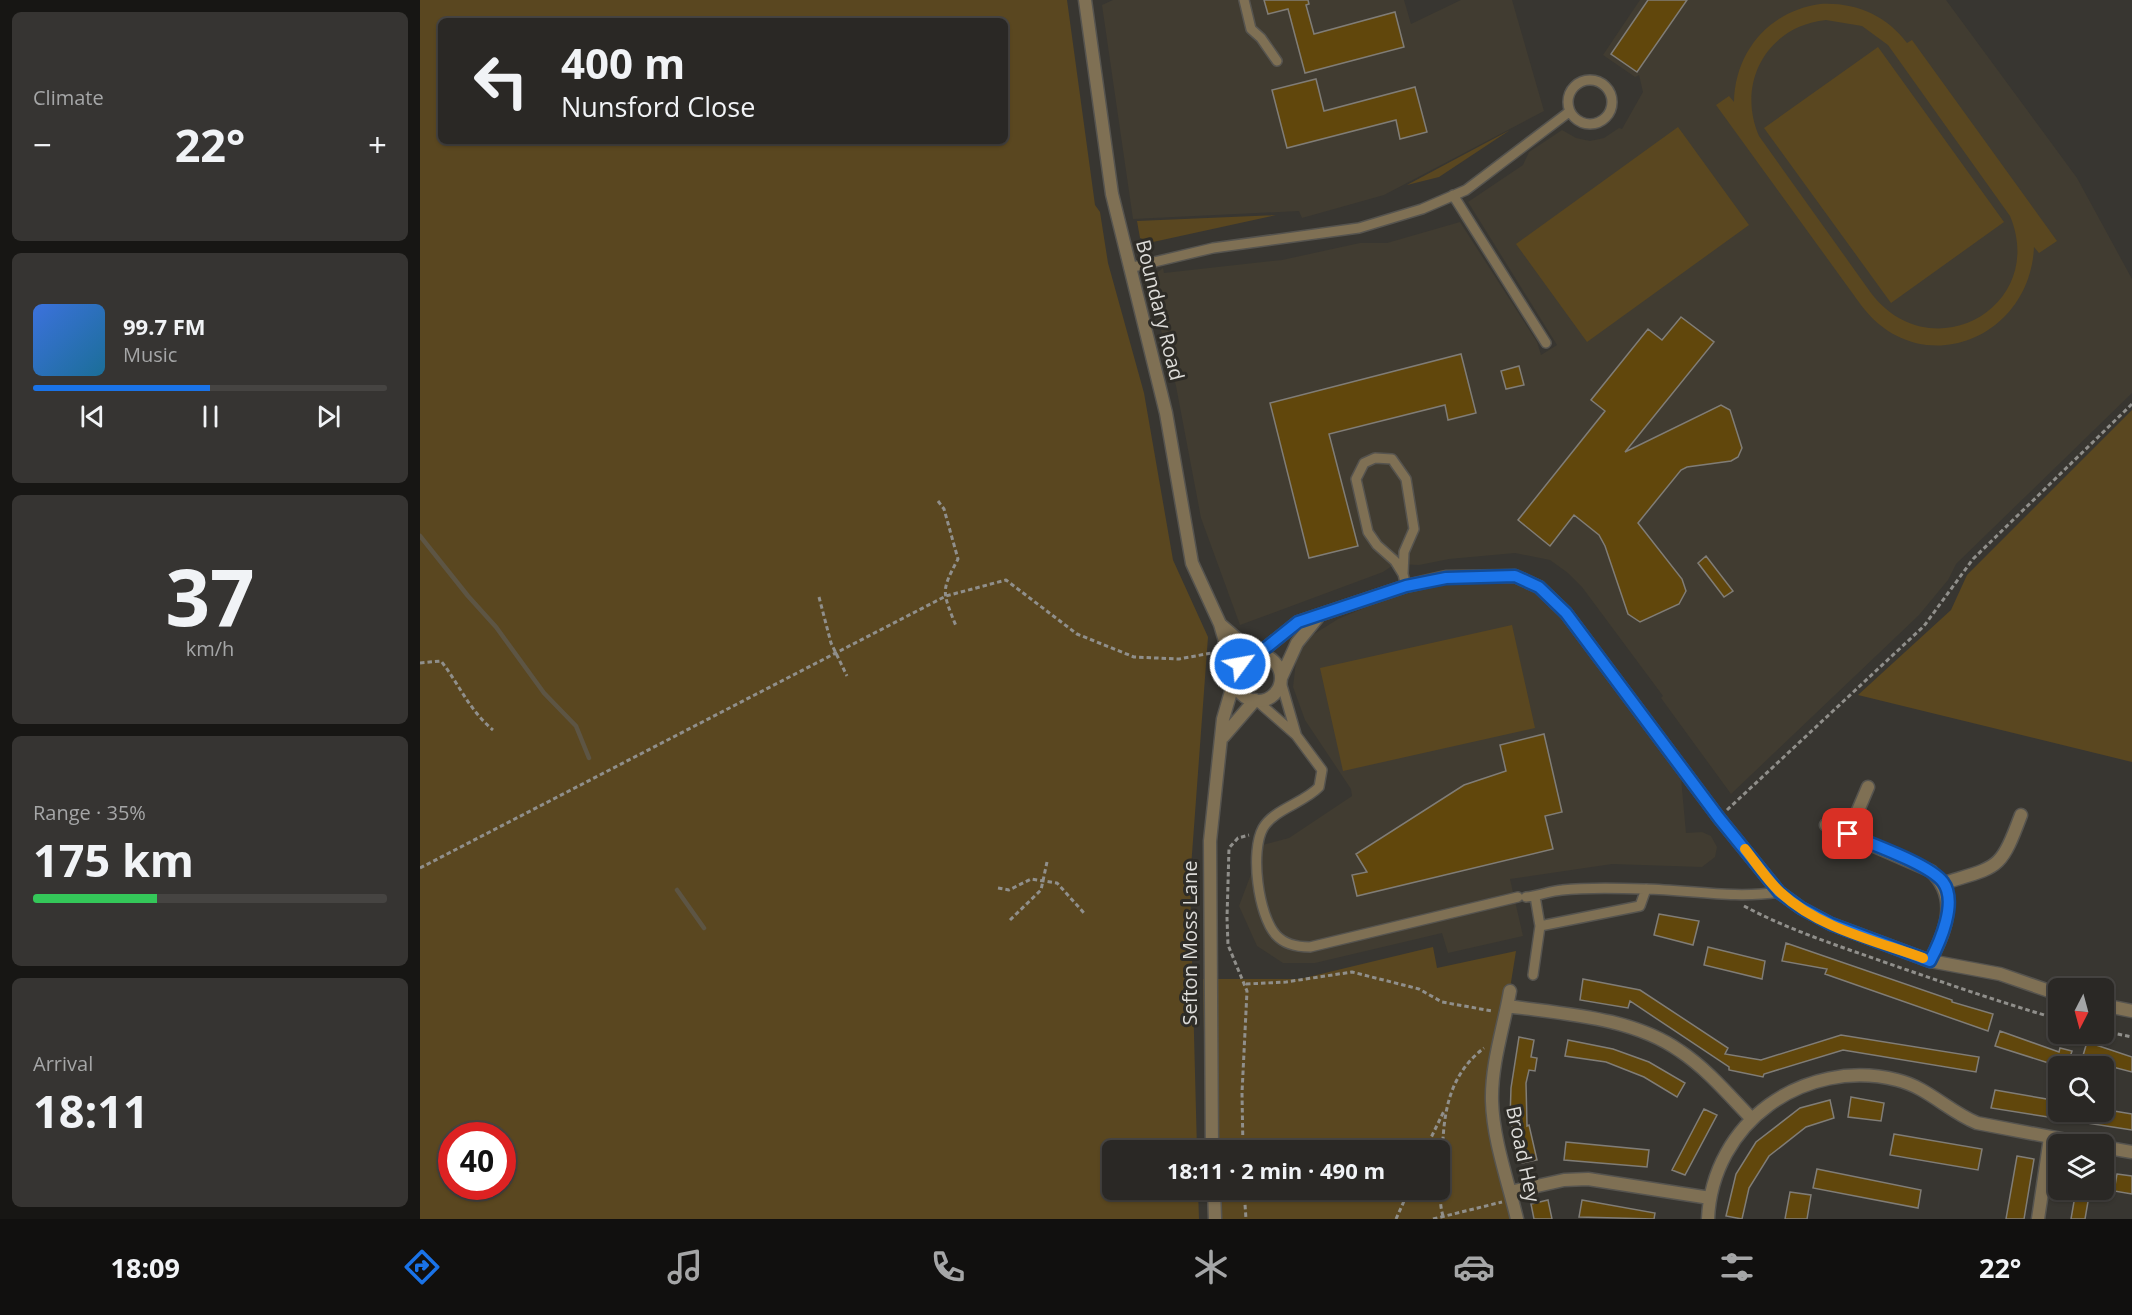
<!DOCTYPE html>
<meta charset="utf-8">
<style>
:root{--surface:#2a2825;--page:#363432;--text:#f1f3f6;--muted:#a5a6a7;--line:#464442;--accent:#1a73e8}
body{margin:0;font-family:"Open Sans",sans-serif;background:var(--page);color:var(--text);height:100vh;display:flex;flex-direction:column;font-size:22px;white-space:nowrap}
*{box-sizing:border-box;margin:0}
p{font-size:20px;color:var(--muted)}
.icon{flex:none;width:33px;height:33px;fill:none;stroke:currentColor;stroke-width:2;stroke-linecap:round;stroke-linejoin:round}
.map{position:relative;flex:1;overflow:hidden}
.side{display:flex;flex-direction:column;gap:12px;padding:12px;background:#171614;width:420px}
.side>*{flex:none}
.guide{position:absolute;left:18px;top:18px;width:570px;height:126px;border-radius:9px;box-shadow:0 2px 4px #0004,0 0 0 2px var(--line);background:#2a2825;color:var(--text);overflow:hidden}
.needle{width:39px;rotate:186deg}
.fabs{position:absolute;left:1628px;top:978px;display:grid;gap:12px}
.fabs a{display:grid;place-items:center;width:66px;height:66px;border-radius:9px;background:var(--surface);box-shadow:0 2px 4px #0004,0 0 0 2px var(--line);font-size:30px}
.speed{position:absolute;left:18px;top:1122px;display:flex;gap:12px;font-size:30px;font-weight:700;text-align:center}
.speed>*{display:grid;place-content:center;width:78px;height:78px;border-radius:50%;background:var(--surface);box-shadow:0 2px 4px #0004,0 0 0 2px var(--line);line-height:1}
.speed .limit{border:9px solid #d22;background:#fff;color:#111}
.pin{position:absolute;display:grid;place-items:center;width:51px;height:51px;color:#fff;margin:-26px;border-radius:12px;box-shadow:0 3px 9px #0006}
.me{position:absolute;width:66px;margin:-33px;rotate:58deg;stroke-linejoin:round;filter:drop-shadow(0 0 4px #0008)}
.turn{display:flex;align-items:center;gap:21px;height:126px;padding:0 24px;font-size:27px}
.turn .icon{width:78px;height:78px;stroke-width:2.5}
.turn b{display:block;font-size:42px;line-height:51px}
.big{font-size:45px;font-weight:700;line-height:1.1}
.side .tile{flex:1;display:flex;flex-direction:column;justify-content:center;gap:9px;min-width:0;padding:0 21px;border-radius:9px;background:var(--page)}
.side .dial{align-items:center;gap:0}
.dial b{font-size:78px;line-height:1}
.song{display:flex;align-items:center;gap:18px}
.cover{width:72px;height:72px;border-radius:9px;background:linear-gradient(135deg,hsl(220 70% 55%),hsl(200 70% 35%))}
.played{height:6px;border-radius:3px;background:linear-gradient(90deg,var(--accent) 50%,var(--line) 50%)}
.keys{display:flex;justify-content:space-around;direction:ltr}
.heat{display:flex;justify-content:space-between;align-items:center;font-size:33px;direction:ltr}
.charge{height:9px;border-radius:4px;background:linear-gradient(90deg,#34c759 35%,var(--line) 0)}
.trip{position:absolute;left:682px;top:1140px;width:348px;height:60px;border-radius:9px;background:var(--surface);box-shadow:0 2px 4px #0004,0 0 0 2px var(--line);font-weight:700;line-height:60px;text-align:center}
.tab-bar{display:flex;height:96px;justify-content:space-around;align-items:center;background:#11100f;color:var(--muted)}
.tab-bar .icon{width:42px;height:42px}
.tab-bar .current{color:var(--accent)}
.tab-bar b{font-size:27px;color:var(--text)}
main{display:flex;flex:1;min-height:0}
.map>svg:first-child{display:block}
.built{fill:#413c31}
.green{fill:#5a4720;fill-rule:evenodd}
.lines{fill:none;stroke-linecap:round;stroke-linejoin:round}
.stream{stroke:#5d5544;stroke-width:4.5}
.building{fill:#61470c;stroke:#807d77;stroke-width:1.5}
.service-casing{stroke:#56544f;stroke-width:12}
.minor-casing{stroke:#56544f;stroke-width:15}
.tertiary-casing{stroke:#56544f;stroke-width:15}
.path{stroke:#908f8b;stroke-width:3;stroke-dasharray:4.5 3;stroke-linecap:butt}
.service{stroke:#7f7054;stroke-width:9}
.minor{stroke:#7f7054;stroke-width:12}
.tertiary{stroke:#7f7054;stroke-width:12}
.route-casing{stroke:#114b97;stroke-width:15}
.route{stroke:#1a73e8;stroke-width:10}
.slow{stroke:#f59e0b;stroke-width:10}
.labels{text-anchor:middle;stroke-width:6;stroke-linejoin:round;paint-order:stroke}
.street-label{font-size:20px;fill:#dddcd9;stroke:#2e2c27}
</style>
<main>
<section class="side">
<div class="tile"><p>Climate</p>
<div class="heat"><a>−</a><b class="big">22°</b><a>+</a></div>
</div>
<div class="tile">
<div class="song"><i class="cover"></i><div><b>99.7 FM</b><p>Music</p></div></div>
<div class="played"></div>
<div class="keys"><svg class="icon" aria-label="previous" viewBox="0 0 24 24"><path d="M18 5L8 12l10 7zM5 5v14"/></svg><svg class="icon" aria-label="pause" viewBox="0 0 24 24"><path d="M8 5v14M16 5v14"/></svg><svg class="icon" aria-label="next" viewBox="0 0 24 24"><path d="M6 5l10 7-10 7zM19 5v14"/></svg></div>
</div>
<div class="tile dial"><b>37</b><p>km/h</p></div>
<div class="tile"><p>Range · 35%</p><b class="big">175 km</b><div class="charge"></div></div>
<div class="tile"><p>Arrival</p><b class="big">18:11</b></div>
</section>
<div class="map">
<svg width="1712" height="1219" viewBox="0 0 1712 1219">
<rect width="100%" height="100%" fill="#383631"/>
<path class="built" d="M 693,0 L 984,0 L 991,24 L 1041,0 L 1092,0 L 1124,111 L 964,195 L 882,218 L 879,211 L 713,219 L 682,5 Z
M 1220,0 L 1526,0 L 1657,178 L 1712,279 L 1712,393 L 1536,564 L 1528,580 L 1499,615 L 1311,794 L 1241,698 L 1243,696 L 1162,587 L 1148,573 L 1130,560 L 1095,553 L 1029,559 L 999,565 L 975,564 L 963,572 L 820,625 L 781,518 L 756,386 L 730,289 L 731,277 L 743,268 L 744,273 L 862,260 L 940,243 L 967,243 L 1040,222 L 1117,342 L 1121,355 L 1137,345 L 1048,202 L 1103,165 L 1109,152 L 1142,130 L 1156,138 L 1170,141 L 1184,138 L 1199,128 L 1202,129 L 1223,92 L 1219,75 L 1215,77 L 1183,55 Z
M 1072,579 L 1118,585 L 1260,767 L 1266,833 L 1282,832 L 1291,836 L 1297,847 L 1295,857 L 1282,867 L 1192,864 L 1090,879 L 1103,936 L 1028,953 L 1022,933 L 895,963 L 863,963 L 837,946 L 819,906 L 842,845 L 869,838 L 932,796 L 931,789 L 885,720 L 873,687 L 876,661 L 883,647 L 894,634 L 918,619 L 951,605 L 1004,588 Z"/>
<path class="green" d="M 0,0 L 647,0 L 675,205 L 680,212 L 688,263 L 724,393 L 753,560 L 788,637 L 770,881 L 777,1150 L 693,1150 L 693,1190 L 778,1190 L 779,1219 L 0,1219 ZM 21,21 L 585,21 L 585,141 L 21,141 ZM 32,1136 L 82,1136 L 82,1186 L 32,1186 Z
M 1400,4 C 1435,2 1466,15 1487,43 L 1492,40 L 1637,241 L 1619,253 L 1614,247 C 1610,340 1499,383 1441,305 L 1296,105 L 1309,96 L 1314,102 C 1315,51 1350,11 1400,4 ZM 1406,20 L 1442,26 L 1468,45 L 1590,216 C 1628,307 1511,372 1451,293 L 1339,136 C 1316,83 1347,26 1406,20 Z
M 1458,47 L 1584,222 L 1471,303 L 1344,128 Z
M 1258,127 L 1329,225 L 1167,342 L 1096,244 Z
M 1090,130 L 1019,177 L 987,185 Z
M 856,215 L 733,242 L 720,238 L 717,221 Z
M 1712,410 L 1712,762 L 1438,695 L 1531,610 L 1547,575 Z
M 1092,625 L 1115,728 L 923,771 L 900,668 Z
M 1013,947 L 1017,968 L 1096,951 L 1072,1101 L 1097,1219 L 788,1219 L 787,1190 L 1020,1190 L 1020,1150 L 786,1150 L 783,979 L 880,979 Z"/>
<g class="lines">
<path class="stream" d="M 0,536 L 48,596 L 76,627 L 124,693 L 156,726 L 169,758
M 257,890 L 284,928"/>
</g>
<path class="building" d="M 844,0 L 888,0 L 889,4 L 886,5 L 894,34 L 975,12 L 984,47 L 885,73 L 868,9 L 848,14 Z
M 1228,0 L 1267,0 L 1217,72 L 1191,54 Z
M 896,79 L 904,111 L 995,87 L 1007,132 L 980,139 L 976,120 L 867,148 L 852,90 Z
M 1261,317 L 1294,342 L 1205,452 L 1301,405 L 1310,410 L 1322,448 L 1318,457 L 1311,461 L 1267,467 L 1261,470 L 1218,523 L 1262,579 L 1266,591 L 1259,604 L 1220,622 L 1208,614 L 1185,546 L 1179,535 L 1154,515 L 1130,546 L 1098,520 L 1185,411 L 1171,400 L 1228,329 L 1242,340 Z
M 1041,354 L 1056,413 L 1028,420 L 1025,405 L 909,434 L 938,546 L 889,558 L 850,403 Z
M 1099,366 L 1104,385 L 1086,389 L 1081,371 Z
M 1286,556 L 1313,591 L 1304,597 L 1278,563 Z
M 1124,734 L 1142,812 L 1125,816 L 1133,849 L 937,896 L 932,875 L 947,872 L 936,854 L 1044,785 L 1086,771 L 1080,745 Z
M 1239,914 L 1279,921 L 1273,945 L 1234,935 Z
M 1366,943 L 1532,1000 L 1532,1002 L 1573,1014 L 1568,1031 L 1405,974 L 1407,969 L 1362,961 Z
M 1288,947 L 1345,961 L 1342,979 L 1284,965 Z
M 1163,979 L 1220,990 L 1308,1048 L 1305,1054 L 1341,1060 L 1421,1035 L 1559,1057 L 1556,1072 L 1423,1050 L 1344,1074 L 1343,1077 L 1319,1072 L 1309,1070 L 1309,1067 L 1210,1001 L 1208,1008 L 1160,1000 Z
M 1580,1031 L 1639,1052 L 1640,1048 L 1652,1051 L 1647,1066 L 1638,1066 L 1575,1046 Z
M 1099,1037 L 1114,1040 L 1111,1057 L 1117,1058 L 1115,1071 L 1109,1070 L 1106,1083 L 1107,1126 L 1109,1125 L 1117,1160 L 1102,1163 L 1090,1119 L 1091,1088 Z
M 1148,1040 L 1193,1049 L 1229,1062 L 1265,1083 L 1257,1097 L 1224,1077 L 1186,1062 L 1145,1056 Z
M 1667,1042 L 1712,1057 L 1712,1072 L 1662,1059 Z
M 1575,1090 L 1638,1101 L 1638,1112 L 1688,1110 L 1712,1114 L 1712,1130 L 1571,1108 Z
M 1431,1097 L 1464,1103 L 1461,1121 L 1428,1117 Z
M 1410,1100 L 1414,1118 L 1386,1127 L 1349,1156 L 1329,1188 L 1322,1219 L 1306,1216 L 1316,1174 L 1336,1142 L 1380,1108 Z
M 1284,1109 L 1297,1115 L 1265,1175 L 1252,1170 Z
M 1474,1134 L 1562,1149 L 1558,1170 L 1470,1155 Z
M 1146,1142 L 1229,1150 L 1227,1167 L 1144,1160 Z
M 1597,1156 L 1614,1159 L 1604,1219 L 1586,1219 Z
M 1397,1169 L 1501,1190 L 1498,1208 L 1393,1188 Z
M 1697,1174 L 1712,1176 L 1712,1194 L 1694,1191 Z
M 1656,1190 L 1670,1190 L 1665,1219 L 1651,1219 Z
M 1370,1192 L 1391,1195 L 1387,1219 L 1365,1219 Z
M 1128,1200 L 1132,1219 L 1114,1219 L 1111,1204 Z
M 1162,1200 L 1235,1213 L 1234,1219 L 1159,1217 Z"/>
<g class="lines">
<defs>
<path id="service" d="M 824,0 L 831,29 L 841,38 L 857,61
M1148 102a22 22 0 1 1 44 0a22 22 0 1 1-44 0Z
M 1033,195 L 1126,343
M 709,268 L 793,248 L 939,228 L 1002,209 L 1046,190 L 1149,112
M 983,574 L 975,561 L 957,545 L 948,532 L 936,479 L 944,463 L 955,458 L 972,459 L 986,479 L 994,529 L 984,552 L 983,574 L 986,586
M 861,682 L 876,734
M 836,700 L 876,735 L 902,770 L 899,787 C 884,803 854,809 843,828 C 830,851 838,915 856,935 C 865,945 877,947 890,947 L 1098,897
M 1115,896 L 1120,926 L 1220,906 L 1226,889
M 1106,897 C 1118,896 1130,891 1142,890 C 1169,887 1198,888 1225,889 C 1271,890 1314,899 1359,892
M 1113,975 L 1120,926"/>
<path id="minor" d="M 1406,825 L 1511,871 C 1539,898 1526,931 1510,961
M 1428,834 L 1448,787
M 1524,883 C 1579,866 1580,871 1601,815
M 1090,991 C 1084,1026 1071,1064 1072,1101 C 1073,1140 1088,1181 1097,1219
M 1087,1006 C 1144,1014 1212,1017 1260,1051 C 1287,1069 1309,1095 1331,1118
M 1683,1147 L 1712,1152
M 1090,1192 L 1144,1180 L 1168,1179 L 1290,1198
M 1288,1219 C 1292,1123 1384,1057 1477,1080 C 1507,1087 1528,1111 1557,1123 L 1668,1144
M 1618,1219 L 1630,1138"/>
<path id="tertiary" d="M 665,0 L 692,194 L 746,413 L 772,563 L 800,624 L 815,676
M 801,625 L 836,655
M 837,655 L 878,622 L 986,586 L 1026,577 L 1095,576 L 1119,587 L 1146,613 L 1299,818 L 1359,892 L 1381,908 L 1411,924 L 1510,961 L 1580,974 L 1638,994
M815 678a23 23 0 1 1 46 0a23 23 0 1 1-46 0Z
M 861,678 L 877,643 L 898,617
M 803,737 L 835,700
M 1683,1005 L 1712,1011
M 792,1150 L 790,841 L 803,719 L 815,678
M 794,1190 L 795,1219"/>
</defs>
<use href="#service" class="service-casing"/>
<use href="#minor" class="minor-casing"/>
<use href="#tertiary" class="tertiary-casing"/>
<path class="path" d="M 518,501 L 524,509 L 538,559 C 521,591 522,591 536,626
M 399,597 L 411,643 L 427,676
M 0,663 L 21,661 C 39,684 49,710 73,730
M 1307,810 L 1504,626 L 1553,559 L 1712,404
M 0,868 L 526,596 L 586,580 L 657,634 L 714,657 L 759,659 L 797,652
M 578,888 L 589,890 L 611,879 L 637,883 L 664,913
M 1324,906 C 1369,930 1416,945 1464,962 C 1522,982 1579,1002 1638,1019
M 590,920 L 621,890 L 627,862
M 826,984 L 866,982 L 932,972 L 999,989 L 1022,1002 L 1072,1011
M 1683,1031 L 1712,1037
M 823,1150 L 822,1093 L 827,991 L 808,945 L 807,918 L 809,848 L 818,838 L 829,835
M 1005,1150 L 1024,1111
M 824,1190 L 826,1219
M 1023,1216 C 1018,1199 1021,1182 1022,1165 C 1023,1120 1025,1078 1064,1048
M 976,1219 L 989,1190
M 1013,1219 L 1082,1202"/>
<use href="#service" class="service"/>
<use href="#minor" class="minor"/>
<use href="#tertiary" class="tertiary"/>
</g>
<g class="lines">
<defs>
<path id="route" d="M 820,664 L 830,656 L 837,655 L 878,622 L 986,586 L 1026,578 L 1095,576 L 1119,587 L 1146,613 L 1299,818 L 1359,892 L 1381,908 L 1411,924 L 1510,961 C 1520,942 1538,902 1523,882 C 1509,864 1451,844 1428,834"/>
</defs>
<use href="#route" class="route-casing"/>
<use href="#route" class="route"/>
<path class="slow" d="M 1325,849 C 1336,863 1347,880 1360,892 C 1398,928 1456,941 1503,958"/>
</g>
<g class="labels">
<g class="street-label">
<text transform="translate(740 310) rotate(76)" y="7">Boundary Road</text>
<text transform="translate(770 943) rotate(-90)" y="7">Sefton Moss Lane</text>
<text transform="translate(1103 1154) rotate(78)" y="7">Broad Hey</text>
</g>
</g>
</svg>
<div class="fabs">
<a><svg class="needle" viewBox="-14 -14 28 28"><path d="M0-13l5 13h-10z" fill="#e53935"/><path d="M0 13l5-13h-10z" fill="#a5a6a7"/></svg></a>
<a><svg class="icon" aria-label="search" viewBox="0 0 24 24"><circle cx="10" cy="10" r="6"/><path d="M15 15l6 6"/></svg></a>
<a><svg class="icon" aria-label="layers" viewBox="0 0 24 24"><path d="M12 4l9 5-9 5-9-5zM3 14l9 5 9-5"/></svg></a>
</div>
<div class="speed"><div class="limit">40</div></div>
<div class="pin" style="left:1428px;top:834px;background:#d93025"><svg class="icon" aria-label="arrive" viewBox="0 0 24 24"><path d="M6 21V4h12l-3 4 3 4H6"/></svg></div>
<svg class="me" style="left:820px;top:664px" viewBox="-20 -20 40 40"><circle r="17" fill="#1a73e8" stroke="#fff" stroke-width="3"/><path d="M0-11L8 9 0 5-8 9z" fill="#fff"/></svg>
<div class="trip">18:11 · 2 min · 490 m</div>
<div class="guide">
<div class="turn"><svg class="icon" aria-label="left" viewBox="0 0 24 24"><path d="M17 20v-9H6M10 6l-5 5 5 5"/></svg><div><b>400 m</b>Nunsford Close</div></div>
</div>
</div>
</main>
<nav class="tab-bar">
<b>18:09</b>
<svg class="icon current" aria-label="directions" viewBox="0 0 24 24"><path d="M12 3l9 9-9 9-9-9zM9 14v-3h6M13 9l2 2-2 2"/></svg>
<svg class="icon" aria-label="music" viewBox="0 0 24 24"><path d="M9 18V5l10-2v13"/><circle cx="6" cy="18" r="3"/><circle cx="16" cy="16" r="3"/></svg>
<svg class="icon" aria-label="phone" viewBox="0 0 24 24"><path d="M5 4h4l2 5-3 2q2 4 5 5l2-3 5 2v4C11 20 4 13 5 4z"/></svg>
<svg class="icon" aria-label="climate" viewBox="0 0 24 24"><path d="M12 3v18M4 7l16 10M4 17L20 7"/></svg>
<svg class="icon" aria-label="car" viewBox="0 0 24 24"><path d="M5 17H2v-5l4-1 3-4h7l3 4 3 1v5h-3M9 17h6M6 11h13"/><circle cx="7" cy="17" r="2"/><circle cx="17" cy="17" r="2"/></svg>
<svg class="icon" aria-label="filters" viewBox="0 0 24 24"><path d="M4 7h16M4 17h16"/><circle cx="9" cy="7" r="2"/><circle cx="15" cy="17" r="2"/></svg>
<b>22°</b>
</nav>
